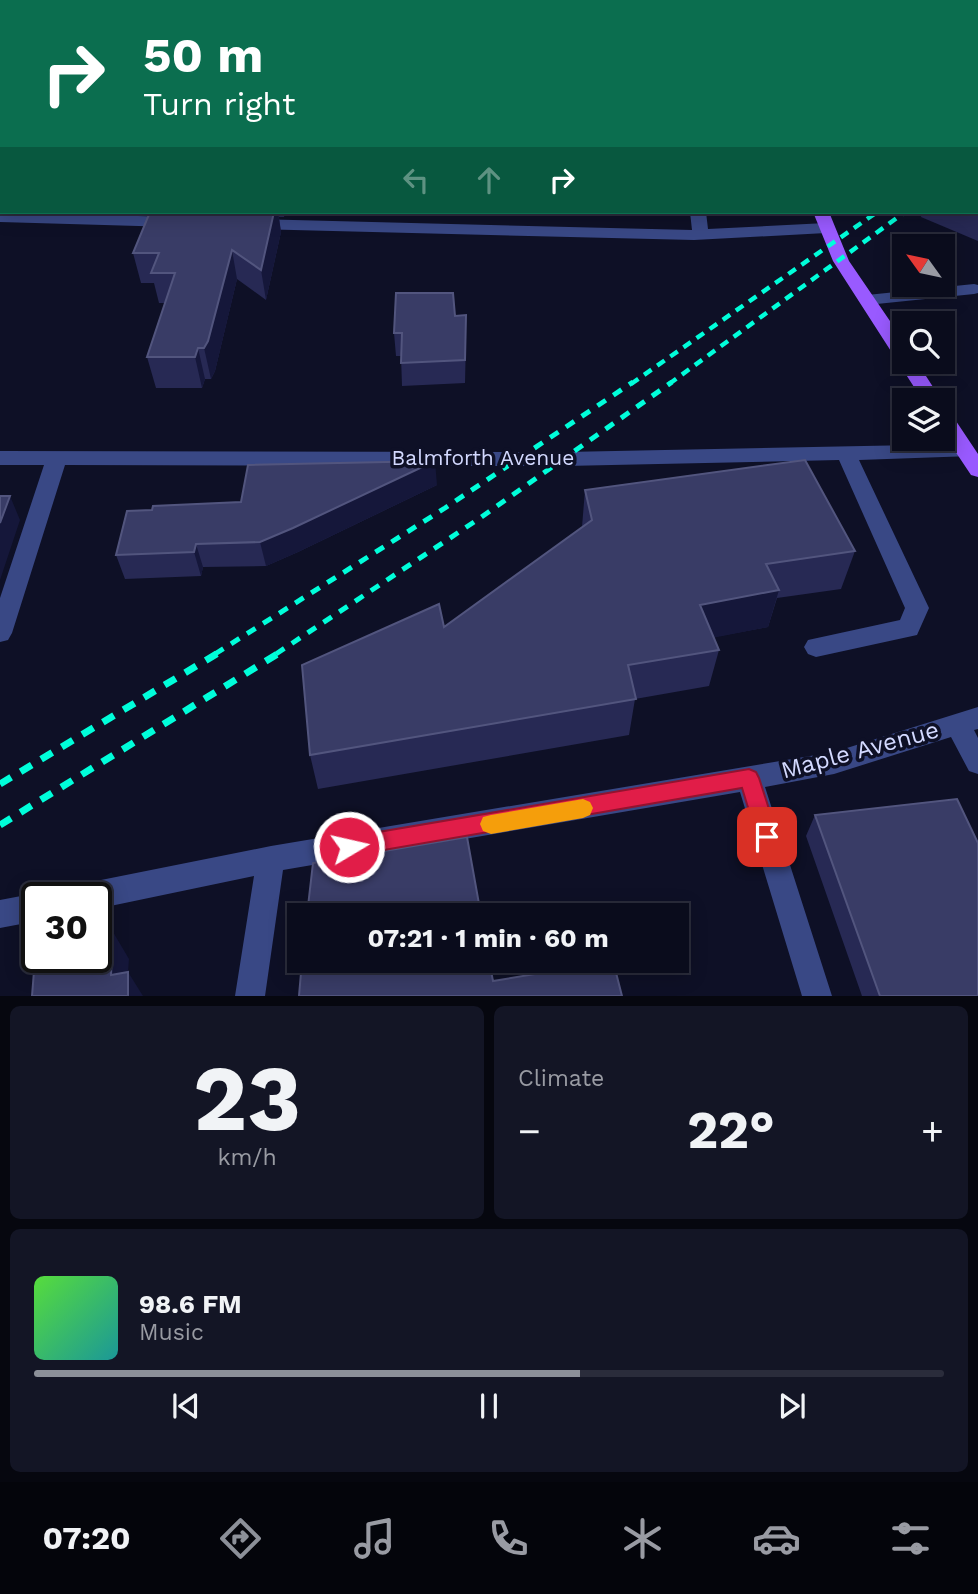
<!DOCTYPE html>
<meta charset="utf-8">
<style>
:root{--surface:#0a0c1c;--page:#131525;--text:#f1f3f6;--muted:#999ba3;--line:#2a2c3b;--accent:#8c9099}
body{margin:0;font-family:"Work Sans",sans-serif;background:var(--page);color:var(--text);height:100vh;display:flex;flex-direction:column;font-size:26px;white-space:nowrap}
*{box-sizing:border-box;margin:0}
p{font-size:23px;color:var(--muted)}
.icon{flex:none;width:38px;height:38px;fill:none;stroke:currentColor;stroke-width:2;stroke-linecap:round;stroke-linejoin:round}
.map{position:relative;height:996px;overflow:hidden}
.drawer{display:flex;flex-direction:column;gap:10px;padding:10px;background:#06070f;flex:1}
.drawer>*{flex:none}
.top-card{position:absolute;left:0px;top:0px;width:978px;height:214px;box-shadow:0 4px 18px #0003,0 0 0 2px var(--line);background:#0b6e4f;color:#fff;overflow:hidden}
.needle{width:46px;rotate:303deg}
.tools{position:absolute;left:892px;top:234px;display:grid;gap:14px}
.tools a{display:grid;place-items:center;width:63px;height:63px;border-radius:0px;background:var(--surface);box-shadow:0 4px 18px #0003,0 0 0 2px var(--line);font-size:35px}
.speed{position:absolute;left:21px;top:882px;display:flex;gap:14px;font-size:35px;font-weight:700;text-align:center}
.speed>*{display:grid;place-content:center;width:91px;height:91px;border-radius:50%;background:var(--surface);box-shadow:0 4px 18px #0003,0 0 0 2px var(--line);line-height:1}
.speed .limit{border:4px solid #111;border-radius:10px;background:#fff;color:#111}
.pin{position:absolute;display:grid;place-items:center;width:60px;height:60px;color:#fff;margin:-30px;border-radius:14px;box-shadow:0 4px 10px #0006}
.me{position:absolute;width:77px;margin:-38px;rotate:81deg;stroke-linejoin:round;filter:drop-shadow(0 0 5px #0008)}
.turn{display:flex;align-items:center;gap:24px;height:147px;padding:0 28px;font-size:32px}
.turn .icon{width:91px;height:91px;stroke-width:2.5}
.turn b{display:block;font-size:49px;line-height:60px}
.lanes{display:flex;align-items:center;height:66px;padding:0 28px;background:#0003;justify-content:center;gap:35px;direction:ltr}
.lanes .off{opacity:.35}
.big{font-size:52px;font-weight:700;line-height:1.1}
.drawer .card{flex:1;display:flex;flex-direction:column;justify-content:center;gap:10px;min-width:0;padding:0 24px;border-radius:10px;background:var(--page)}
.drawer .dial{align-items:center;gap:0}
.dial b{font-size:91px;line-height:1}
.song{display:flex;align-items:center;gap:21px}
.cover{width:84px;height:84px;border-radius:10px;background:linear-gradient(135deg,hsl(110 70% 55%),hsl(180 70% 35%))}
.played{height:7px;border-radius:4px;background:linear-gradient(90deg,var(--accent) 60%,var(--line) 60%)}
.keys{display:flex;justify-content:space-around;direction:ltr}
.heat{display:flex;justify-content:space-between;align-items:center;font-size:38px;direction:ltr}
.drawer .tiles{flex:1;display:grid;gap:10px;grid-template-columns:1fr 1fr}
.card:last-child{grid-column:span 2}
.trip{position:absolute;left:287px;top:903px;width:402px;height:70px;border-radius:0px;background:var(--surface);box-shadow:0 4px 18px #0003,0 0 0 2px var(--line);font-weight:700;line-height:70px;text-align:center}
.dock{display:flex;height:112px;justify-content:space-around;align-items:center;background:#04050b;color:var(--muted)}
.dock .icon{width:49px;height:49px}
.dock .on{color:var(--accent)}
.dock b{font-size:32px;color:var(--text)}
.map>svg:first-child{display:block}
.lines{fill:none;stroke-linecap:round;stroke-linejoin:round}
.minor{fill:#394885;fill-rule:evenodd}
.major{fill:#995aff;fill-rule:evenodd}
.rail-far2{stroke:#00feda;stroke-width:4.5;stroke-dasharray:9 7;stroke-linecap:butt}
.rail-far1{stroke:#00feda;stroke-width:5;stroke-dasharray:10 9;stroke-linecap:butt}
.rail{stroke:#00feda;stroke-width:7;stroke-dasharray:13 11;stroke-linecap:butt}
.wall{fill:#272954}
.shaded-wall{fill:#15173a}
.building{fill:#393c66;stroke:#52557e;stroke-width:2}
.route{fill:#e11d48;stroke:#92132f;stroke-width:2}
.slow{fill:#f59e0b}
.labels{text-anchor:middle;stroke-width:7;stroke-linejoin:round;paint-order:stroke}
.street-label{font-size:21px;fill:#d3d9ff;stroke:#0e1026}
.near-street-label{font-size:24px;fill:#d3d9ff;stroke:#0e1026}
</style>
<div class="map">
<svg width="978" height="996" viewBox="0 0 978 996">
<rect width="100%" height="100%" fill="#0e1026"/>
<g class="lines">
<path class="minor" d="M 110,0 L 122,0 L 109,2 Z
M 302,0 L 314,0 L 301,2 Z
M 0,24 L 2,24 L 2,32 L 0,32 Z
M 0,212 L 173,217 L 181,222 L 173,227 L 0,222 Z
M 690,212 L 706,212 L 708,229 L 826,223 L 834,228 L 826,233 L 694,240 L 251,229 L 243,224 L 251,219 L 692,230 Z
M 974,284 L 978,285 L 978,293 L 974,294 L 867,305 L 858,300 L 867,295 Z
M 965,444 L 972,446 L 975,451 L 972,456 L 859,460 L 929,608 L 917,635 L 816,657 L 808,654 L 804,647 L 808,640 L 900,620 L 905,608 L 839,460 L 565,466 L 65,465 L 12,633 L 8,640 L 0,642 L 0,598 L 44,465 L 0,465 L 0,451 L 565,452 Z
M 978,707 L 978,729 L 974,730 L 978,738 L 978,774 L 969,771 L 951,737 L 834,774 L 765,787 L 832,996 L 802,996 L 740,792 L 283,870 L 265,996 L 235,996 L 254,876 L 96,909 L 96,898 L 67,898 L 71,888 L 81,884 L 271,846 L 834,752 Z
M 37,893 L 47,898 L 37,898 L 37,921 L 0,928 L 0,900 Z"/>
<path class="major" d="M 765,0 L 777,0 L 778,2 L 766,2 Z
M 813,212 L 829,212 L 849,261 L 905,343 L 905,362 L 917,362 L 942,401 L 923,401 L 833,261 Z
M 943,411 L 950,412 L 978,454 L 978,477 L 971,475 L 943,433 Z"/>
<path class="rail-far2" d="M 631,384 L 877,212
M 669,384 L 905,212"/>
<path class="rail-far1" d="M 215,654 L 445,508 L 633,382
M 276,654 L 480,518 L 672,382"/>
<path class="rail" d="M 0,784 L 218,653
M 0,825 L 279,653"/>
</g>
<path class="wall" d="M 172,0 L 221,0 L 220,2 L 172,2 Z
M 978,145 L 978,241 L 921,217 L 922,212 L 976,212 L 976,146 Z
M 150,212 L 285,212 L 284,217 L 279,217 L 281,232 L 266,300 L 237,279 L 215,371 L 211,379 L 205,379 L 202,388 L 156,388 L 147,357 L 165,303 L 159,303 L 154,283 L 141,283 L 133,253 Z
M 455,316 L 466,339 L 465,383 L 402,386 L 401,356 L 396,356 L 394,333 Z
M 437,485 L 298,552 L 266,566 L 203,567 L 201,576 L 125,579 L 116,555 L 152,510 Z
M 585,490 L 855,551 L 841,589 L 777,598 L 768,627 L 714,637 L 719,650 L 709,686 L 635,699 L 629,735 L 318,789 L 310,755 L 444,627 L 582,527 Z
M 815,815 L 978,996 L 862,996 L 806,836 Z"/>
<path class="shaded-wall" d="M 274,212 L 278,212 L 281,232 L 266,300 L 261,270 Z
M 232,250 L 237,279 L 215,371 L 211,379 L 204,348 Z
M 198,348 L 205,379 L 202,388 L 195,357 Z
M 435,461 L 437,485 L 298,552 L 266,566 L 260,542 Z
M 10,496 L 20,520 L 0,580 L 0,523 Z
M 196,544 L 203,567 L 201,576 L 194,552 Z
M 779,590 L 768,627 L 692,642 L 700,605 Z
M 113,932 L 129,959 L 128,972 L 143,996 L 124,996 L 111,975 Z"/>
<path class="building" d="M 433,0 L 656,0 L 656,2 L 433,2 Z
M 820,0 L 883,0 L 883,2 L 820,2 Z
M 978,145 L 978,196 L 976,195 L 976,146 Z
M 150,212 L 274,212 L 261,270 L 232,250 L 208,341 L 204,348 L 198,348 L 195,357 L 147,357 L 175,273 L 151,273 L 159,253 L 133,253 Z
M 396,293 L 453,293 L 455,316 L 466,315 L 465,360 L 401,363 L 402,333 L 394,333 Z
M 805,460 L 855,551 L 766,564 L 779,590 L 700,605 L 719,650 L 628,665 L 636,699 L 310,755 L 302,665 L 439,604 L 444,627 L 592,520 L 585,490 Z
M 435,461 L 293,528 L 260,542 L 196,544 L 194,552 L 116,555 L 127,511 L 152,510 L 153,506 L 241,502 L 248,465 Z
M 0,496 L 10,496 L 0,523 Z
M 957,799 L 978,843 L 978,996 L 880,996 L 815,815 Z
M 467,837 L 481,915 L 307,915 L 313,863 Z
M 113,932 L 111,975 L 128,972 L 128,996 L 32,996 L 36,946 L 37,946 L 37,957 L 96,957 L 96,935 Z
M 302,961 L 489,961 L 493,981 L 613,961 L 622,996 L 299,996 Z"/>
<path class="route" d="M 749,769 L 756,772 L 759,778 L 778,837 L 775,843 L 767,846 L 760,843 L 757,837 L 742,788 L 349,856 L 342,854 L 339,847 L 342,840 L 349,837 Z"/>
<path class="slow" d="M 583,799 L 590,802 L 593,808 L 590,815 L 583,818 L 491,834 L 483,831 L 480,824 L 483,817 L 491,815 Z"/>
<g class="labels">
<g class="street-label">
<text x="483" y="465">Balmforth Avenue</text>
</g>
<g class="near-street-label">
<text transform="translate(860 750) rotate(-15)" y="8">Maple Avenue</text>
</g>
</g>
</svg>
<div class="tools">
<a><svg class="needle" viewBox="-14 -14 28 28"><path d="M0-13l5 13h-10z" fill="#e53935"/><path d="M0 13l5-13h-10z" fill="#999ba3"/></svg></a>
<a><svg class="icon" aria-label="search" viewBox="0 0 24 24"><circle cx="10" cy="10" r="6"/><path d="M15 15l6 6"/></svg></a>
<a><svg class="icon" aria-label="layers" viewBox="0 0 24 24"><path d="M12 4l9 5-9 5-9-5zM3 14l9 5 9-5"/></svg></a>
</div>
<div class="speed"><div class="limit">30</div></div>
<div class="pin" style="left:767px;top:837px;background:#d93025"><svg class="icon" aria-label="arrive" viewBox="0 0 24 24"><path d="M6 21V4h12l-3 4 3 4H6"/></svg></div>
<svg class="me" style="left:349px;top:847px" viewBox="-20 -20 40 40"><circle r="17" fill="#e11d48" stroke="#fff" stroke-width="3"/><path d="M0-11L8 9 0 5-8 9z" fill="#fff"/></svg>
<div class="trip">07:21 · 1 min · 60 m</div>
<div class="top-card">
<div class="turn"><svg class="icon" aria-label="right" viewBox="0 0 24 24"><path d="M7 20v-9h11M14 6l5 5-5 5"/></svg><div><b>50 m</b>Turn right</div></div>
<div class="lanes"><svg class="icon off" aria-label="left" viewBox="0 0 24 24"><path d="M17 20v-9H6M10 6l-5 5 5 5"/></svg><svg class="icon off" aria-label="ahead" viewBox="0 0 24 24"><path d="M12 20V5M6 11l6-6 6 6"/></svg><svg class="icon" aria-label="right" viewBox="0 0 24 24"><path d="M7 20v-9h11M14 6l5 5-5 5"/></svg></div>
</div>
</div>
<section class="drawer">
<div class="tiles">
<div class="card dial"><b>23</b><p>km/h</p></div>
<div class="card"><p>Climate</p>
<div class="heat"><a>−</a><b class="big">22°</b><a>+</a></div>
</div>
<div class="card">
<div class="song"><i class="cover"></i><div><b>98.6 FM</b><p>Music</p></div></div>
<div class="played"></div>
<div class="keys"><svg class="icon" aria-label="previous" viewBox="0 0 24 24"><path d="M18 5L8 12l10 7zM5 5v14"/></svg><svg class="icon" aria-label="pause" viewBox="0 0 24 24"><path d="M8 5v14M16 5v14"/></svg><svg class="icon" aria-label="next" viewBox="0 0 24 24"><path d="M6 5l10 7-10 7zM19 5v14"/></svg></div>
</div>
</div>
</section>
<nav class="dock">
<b>07:20</b>
<svg class="icon on" aria-label="directions" viewBox="0 0 24 24"><path d="M12 3l9 9-9 9-9-9zM9 14v-3h6M13 9l2 2-2 2"/></svg>
<svg class="icon" aria-label="music" viewBox="0 0 24 24"><path d="M9 18V5l10-2v13"/><circle cx="6" cy="18" r="3"/><circle cx="16" cy="16" r="3"/></svg>
<svg class="icon" aria-label="phone" viewBox="0 0 24 24"><path d="M5 4h4l2 5-3 2q2 4 5 5l2-3 5 2v4C11 20 4 13 5 4z"/></svg>
<svg class="icon" aria-label="climate" viewBox="0 0 24 24"><path d="M12 3v18M4 7l16 10M4 17L20 7"/></svg>
<svg class="icon" aria-label="car" viewBox="0 0 24 24"><path d="M5 17H2v-5l4-1 3-4h7l3 4 3 1v5h-3M9 17h6M6 11h13"/><circle cx="7" cy="17" r="2"/><circle cx="17" cy="17" r="2"/></svg>
<svg class="icon" aria-label="filters" viewBox="0 0 24 24"><path d="M4 7h16M4 17h16"/><circle cx="9" cy="7" r="2"/><circle cx="15" cy="17" r="2"/></svg>
</nav>
